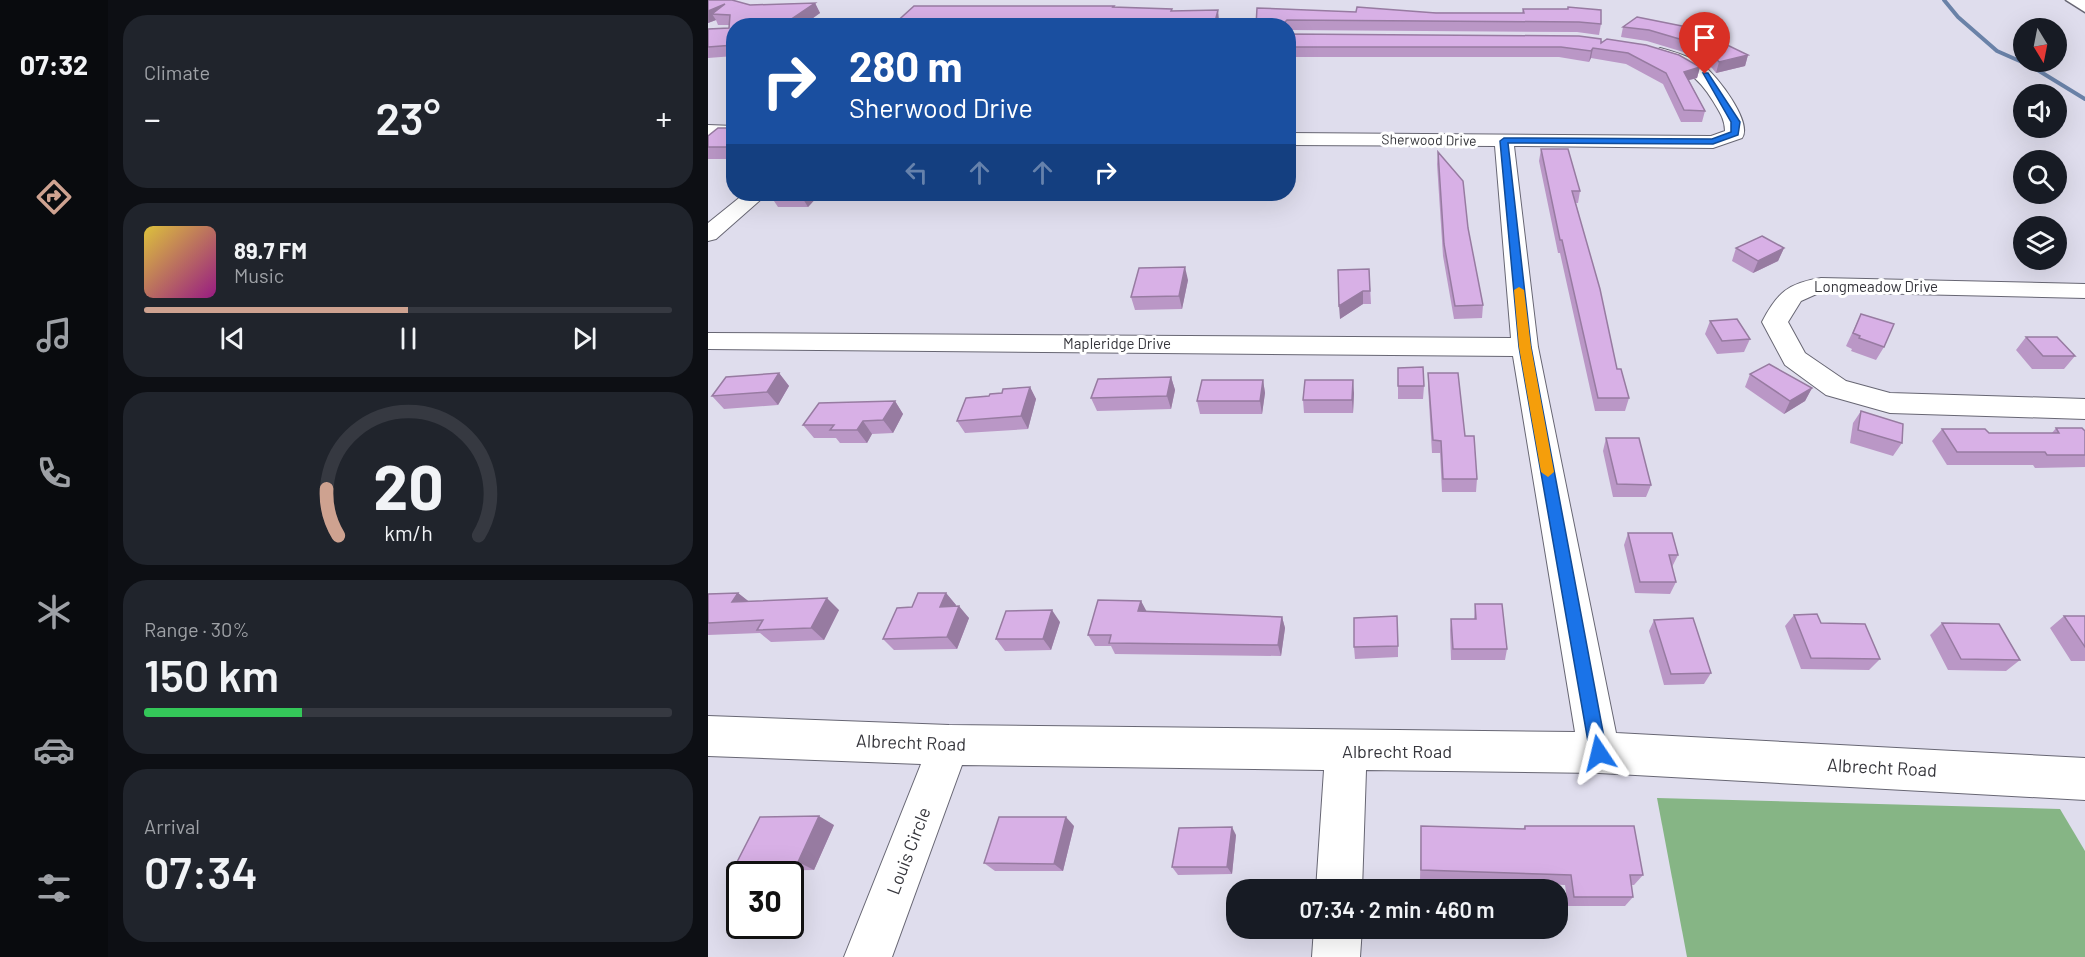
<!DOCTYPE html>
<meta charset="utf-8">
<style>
:root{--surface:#171b24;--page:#20242c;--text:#f1f3f6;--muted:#9ea1a6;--line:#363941;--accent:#cea290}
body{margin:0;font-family:Barlow,sans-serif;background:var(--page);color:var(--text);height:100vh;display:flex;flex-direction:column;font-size:22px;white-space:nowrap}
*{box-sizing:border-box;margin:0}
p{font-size:20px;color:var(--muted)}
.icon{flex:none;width:33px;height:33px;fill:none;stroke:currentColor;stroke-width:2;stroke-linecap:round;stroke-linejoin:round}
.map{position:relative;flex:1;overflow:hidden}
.panel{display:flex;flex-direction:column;gap:15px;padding:15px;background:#0d0f14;width:600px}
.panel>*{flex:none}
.banner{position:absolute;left:18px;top:18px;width:570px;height:183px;border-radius:24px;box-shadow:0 6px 24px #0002;background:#1a4fa0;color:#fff;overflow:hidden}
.needle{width:39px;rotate:170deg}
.tools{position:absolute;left:1305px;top:18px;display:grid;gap:12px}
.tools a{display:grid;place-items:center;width:54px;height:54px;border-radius:50%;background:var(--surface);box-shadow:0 6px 24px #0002;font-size:30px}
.speed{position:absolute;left:18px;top:861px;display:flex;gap:12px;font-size:30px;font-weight:700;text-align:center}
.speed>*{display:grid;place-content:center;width:78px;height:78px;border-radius:50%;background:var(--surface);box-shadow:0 6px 24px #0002;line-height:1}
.speed .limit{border:3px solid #111;border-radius:9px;background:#fff;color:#111}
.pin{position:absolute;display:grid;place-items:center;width:51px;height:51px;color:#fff;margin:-62px -26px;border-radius:50% 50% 50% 0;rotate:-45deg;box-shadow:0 0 6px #0007}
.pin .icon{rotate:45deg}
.me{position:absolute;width:66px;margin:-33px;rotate:350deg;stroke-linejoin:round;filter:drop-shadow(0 0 4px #0008)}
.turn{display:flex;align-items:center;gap:21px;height:126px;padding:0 24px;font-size:27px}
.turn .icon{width:78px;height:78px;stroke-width:2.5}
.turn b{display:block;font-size:42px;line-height:51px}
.lanes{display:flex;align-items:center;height:57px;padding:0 24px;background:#0003;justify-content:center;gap:30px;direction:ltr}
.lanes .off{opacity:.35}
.big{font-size:45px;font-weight:600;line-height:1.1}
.panel .tile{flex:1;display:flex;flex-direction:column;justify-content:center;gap:9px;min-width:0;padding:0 21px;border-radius:24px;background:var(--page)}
.panel .dial{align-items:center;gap:0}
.dial svg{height:156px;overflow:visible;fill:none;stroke:var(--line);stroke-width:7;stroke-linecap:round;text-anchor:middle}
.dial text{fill:var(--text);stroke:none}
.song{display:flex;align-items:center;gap:18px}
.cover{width:72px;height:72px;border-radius:9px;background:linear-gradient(135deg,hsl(50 70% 55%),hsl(310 70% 35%))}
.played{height:6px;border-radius:3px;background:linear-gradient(90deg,var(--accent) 50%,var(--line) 50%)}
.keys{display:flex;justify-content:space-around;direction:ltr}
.heat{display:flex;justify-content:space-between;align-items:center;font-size:33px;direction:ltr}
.charge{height:9px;border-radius:4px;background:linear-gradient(90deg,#34c759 30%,var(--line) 0)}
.trip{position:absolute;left:518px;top:879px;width:342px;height:60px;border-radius:24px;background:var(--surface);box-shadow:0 6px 24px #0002;font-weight:600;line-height:60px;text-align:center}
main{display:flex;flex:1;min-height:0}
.tab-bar{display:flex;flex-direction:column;width:108px;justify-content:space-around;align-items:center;background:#090b0e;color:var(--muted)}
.tab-bar .icon{width:42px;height:42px}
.tab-bar .on{color:var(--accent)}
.tab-bar b{font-size:27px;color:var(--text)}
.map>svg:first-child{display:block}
.forest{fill:#86b585}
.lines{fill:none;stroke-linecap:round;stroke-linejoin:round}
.stream{stroke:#6a82a8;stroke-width:4}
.minor-casing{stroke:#676673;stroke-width:2}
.major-casing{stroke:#676673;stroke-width:3}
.minor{fill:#fff;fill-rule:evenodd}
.major{fill:#fff;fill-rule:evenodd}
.wall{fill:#ba97c6}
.shaded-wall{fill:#977ba1}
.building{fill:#d8b0e6;stroke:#977ba1;stroke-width:1.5}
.route{fill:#1a73e8;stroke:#114b97;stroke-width:1.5}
.slow{fill:#f59e0b}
.labels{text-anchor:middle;stroke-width:6;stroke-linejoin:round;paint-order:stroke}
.far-street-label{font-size:14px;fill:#36363c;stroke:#fff}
.street-label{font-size:15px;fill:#36363c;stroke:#fff}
.near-street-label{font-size:18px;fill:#36363c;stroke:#fff}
</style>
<main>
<nav class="tab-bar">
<b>07:32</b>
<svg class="icon on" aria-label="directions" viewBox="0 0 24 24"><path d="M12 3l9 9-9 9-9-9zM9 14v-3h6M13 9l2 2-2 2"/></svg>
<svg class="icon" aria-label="music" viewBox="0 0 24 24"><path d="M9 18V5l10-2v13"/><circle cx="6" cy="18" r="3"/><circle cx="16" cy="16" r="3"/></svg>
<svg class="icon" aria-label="phone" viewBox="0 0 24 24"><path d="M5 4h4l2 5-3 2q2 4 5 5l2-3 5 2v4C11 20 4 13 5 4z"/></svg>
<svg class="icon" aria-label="climate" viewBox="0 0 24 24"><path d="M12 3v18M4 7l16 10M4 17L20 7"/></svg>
<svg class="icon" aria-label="car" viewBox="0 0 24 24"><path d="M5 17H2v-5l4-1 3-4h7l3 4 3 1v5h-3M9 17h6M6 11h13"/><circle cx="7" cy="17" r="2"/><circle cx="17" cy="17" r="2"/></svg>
<svg class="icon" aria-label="filters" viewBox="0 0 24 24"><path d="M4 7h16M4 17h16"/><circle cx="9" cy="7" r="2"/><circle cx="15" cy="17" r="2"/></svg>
</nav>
<section class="panel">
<div class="tile"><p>Climate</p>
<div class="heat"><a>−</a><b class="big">23°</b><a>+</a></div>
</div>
<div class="tile">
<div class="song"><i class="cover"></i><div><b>89.7 FM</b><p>Music</p></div></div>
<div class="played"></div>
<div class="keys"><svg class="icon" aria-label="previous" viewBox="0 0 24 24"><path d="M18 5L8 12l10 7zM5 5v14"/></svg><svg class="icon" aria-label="pause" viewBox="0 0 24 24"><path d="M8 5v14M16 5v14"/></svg><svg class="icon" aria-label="next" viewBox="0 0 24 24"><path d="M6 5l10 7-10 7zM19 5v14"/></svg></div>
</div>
<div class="tile dial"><svg viewBox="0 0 100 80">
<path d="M14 69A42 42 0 1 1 86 69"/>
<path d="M14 69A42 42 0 0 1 8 45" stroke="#cea290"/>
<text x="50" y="56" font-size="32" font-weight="700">20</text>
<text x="50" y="72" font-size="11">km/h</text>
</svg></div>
<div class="tile"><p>Range · 30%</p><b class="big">150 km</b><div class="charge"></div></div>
<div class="tile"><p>Arrival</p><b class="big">07:34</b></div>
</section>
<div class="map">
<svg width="1377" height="957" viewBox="0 0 1377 957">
<rect width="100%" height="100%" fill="#dfdded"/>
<path class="forest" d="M 949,798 L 1352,809 L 1377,851 L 1377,957 L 979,957 Z"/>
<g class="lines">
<path class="stream" d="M 1236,0 L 1250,17 L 1289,51 L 1323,66 L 1377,99"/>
<defs>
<path id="minor" d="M 952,48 C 967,52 984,57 996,66 C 1009,76 1045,122 1034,138 L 1005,148 L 806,146 L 830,347 L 908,733 L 1377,758 L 1377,800 L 891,773 L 658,770 L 654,890 L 608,890 L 616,770 L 254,765 L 184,957 L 136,957 L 213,764 L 0,756 L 0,716 L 241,725 L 867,732 L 805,356 L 0,349 L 0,333 L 803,338 L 787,146 L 580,145 L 580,133 L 1003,136 L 1017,131 C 1017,119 1011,111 1005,101 C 990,76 974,66 946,56 L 944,53 Z
M 0,125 L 26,126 L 26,138 L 0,137 Z
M 36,194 L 59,194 L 8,239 L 0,241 L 0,223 Z
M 1113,278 L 1377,284 L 1377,298 L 1113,292 L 1093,301 L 1080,322 L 1097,353 L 1138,381 L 1182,393 L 1377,399 L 1377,419 L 1182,413 L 1118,395 L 1077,365 L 1054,322 C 1069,293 1080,283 1113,278 Z
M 606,928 L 654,928 L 652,957 L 604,957 Z"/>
<path id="major" d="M 1358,0 L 1377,0 L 1377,12 Z"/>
</defs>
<use href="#minor" class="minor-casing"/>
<use href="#major" class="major-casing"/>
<use href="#minor" class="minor"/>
<use href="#major" class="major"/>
</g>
<path class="wall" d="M 0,0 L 42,5 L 107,3 L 112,13 L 94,26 L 26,26 L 26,56 L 0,58 L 0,29 L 21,28 L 21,25 L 10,25 L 8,20 L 0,23 Z
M 549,8 L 648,12 L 814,13 L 815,9 L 893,24 L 891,35 L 869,32 L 580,30 L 580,26 L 548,26 Z
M 929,17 L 1040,55 L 1037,66 L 1008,73 L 1004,68 L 982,54 L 939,41 L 913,37 L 915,27 Z
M 580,34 L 893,43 L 992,67 L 989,78 L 981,80 L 997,111 L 994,122 L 973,122 L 955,84 L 918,64 L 883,58 L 881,62 L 851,57 L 580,57 Z
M 26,117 L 26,159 L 0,159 L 0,136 L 20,128 Z
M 833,149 L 872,191 L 870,203 L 868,203 L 909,369 L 921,398 L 917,411 L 887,411 L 852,253 L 850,253 L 831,161 Z
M 730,152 L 775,305 L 774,318 L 746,319 L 735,256 L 729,164 Z
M 63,194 L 112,194 L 100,207 L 70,207 L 62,195 Z
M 1028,248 L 1076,248 L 1070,261 L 1045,273 L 1024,261 Z
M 661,269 L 663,304 L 655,304 L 632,319 Z
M 480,280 L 474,309 L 427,310 L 423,297 Z
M 1153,314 L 1176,347 L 1168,360 L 1143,351 L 1144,349 L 1138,346 Z
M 1002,321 L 1042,339 L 1036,352 L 1009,354 L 997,334 Z
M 1318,337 L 1367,356 L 1356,369 L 1324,369 L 1308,350 Z
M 690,368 L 716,386 L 715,399 L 690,399 Z
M 71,373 L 81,386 L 70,405 L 16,409 L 4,396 Z
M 720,373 L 757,436 L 769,479 L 768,492 L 734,492 L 732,453 L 724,453 L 720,386 Z
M 1042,374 L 1104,388 L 1097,401 L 1076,414 L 1037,387 Z
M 463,377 L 467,390 L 463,409 L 389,411 L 383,398 Z
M 555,380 L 557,393 L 554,414 L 492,414 L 489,401 Z
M 322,387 L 328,399 L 320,429 L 257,433 L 249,421 L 281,396 Z
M 646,393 L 645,413 L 596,413 L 595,400 Z
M 187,401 L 195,414 L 185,433 L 164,434 L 159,443 L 132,443 L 128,438 L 106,438 L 95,425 Z
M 1153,411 L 1194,443 L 1185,456 L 1142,443 L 1145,423 Z
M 1348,428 L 1377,431 L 1377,467 L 1327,468 L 1325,465 L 1239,465 L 1224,441 L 1234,429 L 1281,433 L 1344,433 Z
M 898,438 L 943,485 L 938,497 L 905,497 L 895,451 Z
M 920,533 L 970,555 L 964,567 L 968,582 L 962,594 L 927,593 L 916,545 Z
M 30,593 L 40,601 L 131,610 L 116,640 L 63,642 L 52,633 L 0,635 L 0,594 Z
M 238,593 L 248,605 L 247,607 L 261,618 L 249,649 L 186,650 L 175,639 L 204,607 Z
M 433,601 L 438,612 L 574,617 L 577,628 L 573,656 L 407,654 L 403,646 L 387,646 L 380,635 Z
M 767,604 L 799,649 L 797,660 L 743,660 L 742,630 L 743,619 L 766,619 Z
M 1086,615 L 1113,623 L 1172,659 L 1161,670 L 1093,669 L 1077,626 Z
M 1356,616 L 1377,616 L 1377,661 L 1363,661 L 1342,628 Z
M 946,620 L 1003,673 L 996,684 L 956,685 L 941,631 Z
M 352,622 L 343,650 L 297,651 L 288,639 Z
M 1234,623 L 1312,660 L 1298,671 L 1240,670 L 1222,635 Z
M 690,646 L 690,657 L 647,659 L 646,647 Z
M 126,825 L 106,870 L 46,871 L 28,864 Z
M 366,826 L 355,871 L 287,871 L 276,863 Z
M 713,826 L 815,829 L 817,826 L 935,875 L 926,885 L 923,885 L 925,897 L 917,906 L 860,906 L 857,885 L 712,880 Z
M 528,835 L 524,874 L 470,875 L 464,867 Z"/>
<path class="shaded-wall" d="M 107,3 L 112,13 L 94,26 L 85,26 L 82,20 Z
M 17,4 L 4,14 L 8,20 L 0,23 L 0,11 Z
M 510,10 L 511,20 L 510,26 L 506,26 Z
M 885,48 L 883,58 L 881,62 L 883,51 Z
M 1040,55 L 1037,66 L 1008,73 L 1011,62 Z
M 992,67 L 989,78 L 973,82 L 976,72 Z
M 92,194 L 112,194 L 100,207 Z
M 1076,248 L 1070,261 L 1045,273 L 1050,261 Z
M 477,267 L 480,280 L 474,309 L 471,296 Z
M 655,291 L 655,304 L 632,319 L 631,306 Z
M 71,373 L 81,386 L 70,405 L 59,392 Z
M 463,377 L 467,390 L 463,409 L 459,396 Z
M 555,380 L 557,393 L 554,414 L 552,401 Z
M 645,380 L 646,393 L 645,413 L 644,400 Z
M 322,387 L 328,399 L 320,429 L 313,416 Z
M 1104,388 L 1097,401 L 1076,414 L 1082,401 Z
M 187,401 L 195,414 L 185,433 L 175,420 Z
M 155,421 L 164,434 L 159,443 L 149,430 Z
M 30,593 L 44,604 L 24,602 Z
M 238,593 L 248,605 L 242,619 L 232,607 Z
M 119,598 L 131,610 L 116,640 L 103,628 Z
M 433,601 L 439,612 L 430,611 Z
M 251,606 L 261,618 L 249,649 L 239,637 Z
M 344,610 L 352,622 L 343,650 L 335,639 Z
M 574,617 L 577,628 L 573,656 L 570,645 Z
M 111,816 L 126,825 L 106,870 L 90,862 Z
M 358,817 L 366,826 L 355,871 L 346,864 Z
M 524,827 L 528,835 L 524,874 L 519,867 Z"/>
<path class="building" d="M 0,0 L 24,0 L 42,5 L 107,3 L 82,20 L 85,26 L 26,26 L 26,45 L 0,47 L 0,29 L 21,28 L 22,15 L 4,14 L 17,4 L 0,11 Z
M 206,6 L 406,6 L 405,7 L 464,9 L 463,11 L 510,10 L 506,26 L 184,26 Z
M 649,7 L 728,13 L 816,13 L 815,9 L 860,9 L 860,7 L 893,10 L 893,24 L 871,22 L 579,20 L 577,22 L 577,26 L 548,26 L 549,8 L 648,12 Z
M 929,17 L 984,28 L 1040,55 L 1011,62 L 1007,57 L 985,43 L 941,30 L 915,27 Z
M 580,34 L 871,36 L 893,39 L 893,43 L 899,39 L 938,45 L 971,55 L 992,67 L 976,72 L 997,111 L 976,110 L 958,73 L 920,53 L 885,48 L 883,51 L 853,47 L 580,47 Z
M 26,117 L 26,146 L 24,147 L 0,147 L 0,136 L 10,128 L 20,128 L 21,120 Z
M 833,149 L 860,149 L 872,191 L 864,191 L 892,289 L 909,369 L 913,369 L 921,398 L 890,398 L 854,240 L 852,240 Z
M 730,152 L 755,181 L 760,228 L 775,305 L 747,306 L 736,244 Z
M 1054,236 L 1076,248 L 1050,261 L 1028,248 Z
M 477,267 L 471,296 L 423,297 L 431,268 Z
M 661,269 L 662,291 L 655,291 L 631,306 L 630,270 Z
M 1153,314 L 1186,324 L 1176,347 L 1151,338 L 1152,336 L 1145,333 Z
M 1029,319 L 1042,339 L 1014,341 L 1002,321 Z
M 1318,337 L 1349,337 L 1367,356 L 1335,356 Z
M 1061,364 L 1104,388 L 1082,401 L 1042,374 Z
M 715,367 L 716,386 L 690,386 L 690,368 Z
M 71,373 L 59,392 L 4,396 L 18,377 Z
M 720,373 L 750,373 L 757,436 L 766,436 L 769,479 L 735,479 L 733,441 L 725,440 Z
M 463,377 L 459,396 L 383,398 L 390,379 Z
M 494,380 L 555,380 L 552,401 L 489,401 Z
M 597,380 L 645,380 L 644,400 L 595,400 Z
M 322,387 L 313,416 L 249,421 L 258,398 L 281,396 L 282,394 L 294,393 L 295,389 Z
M 187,401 L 175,420 L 155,421 L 149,430 L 122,430 L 126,425 L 95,425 L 111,403 Z
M 1153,411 L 1195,424 L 1194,443 L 1150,430 Z
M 1348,428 L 1374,428 L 1377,431 L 1377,455 L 1339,455 L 1337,452 L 1249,452 L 1234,429 L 1277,429 L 1281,433 L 1351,433 Z
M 898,438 L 931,438 L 943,485 L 909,484 Z
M 920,533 L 964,533 L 970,555 L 961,555 L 968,582 L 932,582 Z
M 30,593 L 24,602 L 119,598 L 103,628 L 49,630 L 55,620 L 0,623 L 0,594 Z
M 210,593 L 238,593 L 232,607 L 251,606 L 239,637 L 175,639 L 189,608 L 204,607 Z
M 390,600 L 433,601 L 430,611 L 574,617 L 570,645 L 401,643 L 403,635 L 380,635 Z
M 767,604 L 794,604 L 799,649 L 745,649 L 743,619 L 768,619 Z
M 344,610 L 335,639 L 288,639 L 298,611 Z
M 1109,614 L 1113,623 L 1157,624 L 1172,659 L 1103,658 L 1086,615 Z
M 689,616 L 690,646 L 646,647 L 646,618 Z
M 1356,616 L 1377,616 L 1377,647 Z
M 985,618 L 1003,673 L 963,674 L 946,620 Z
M 1234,623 L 1291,624 L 1312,660 L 1253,659 Z
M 111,816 L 90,862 L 28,864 L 52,817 Z
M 291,817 L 358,817 L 346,864 L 276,863 Z
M 713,826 L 817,829 L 817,826 L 926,826 L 935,875 L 922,875 L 925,897 L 866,897 L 863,875 L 713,870 Z
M 524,827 L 519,867 L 464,867 L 471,828 Z"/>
<path class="route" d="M 995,73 L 1000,73 L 1032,122 L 1030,135 L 1005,144 L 800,143 L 823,347 L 899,753 L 897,759 L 891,762 L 884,759 L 882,753 L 811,347 L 792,141 L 796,138 L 1004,139 L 1023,132 L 1023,122 Z"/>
<path class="slow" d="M 811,287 L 816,290 L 823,347 L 846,472 L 840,477 L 833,472 L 811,347 L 806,290 Z"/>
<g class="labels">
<g class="far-street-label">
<text transform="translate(721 140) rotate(1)" y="5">Sherwood Drive</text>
</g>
<g class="street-label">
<text x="1168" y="292">Longmeadow Drive</text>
<text x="409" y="349">Mapleridge Drive</text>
</g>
<g class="near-street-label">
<text transform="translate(203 743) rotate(2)" y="6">Albrecht Road</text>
<text x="689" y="758">Albrecht Road</text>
<text transform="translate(1174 768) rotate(3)" y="6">Albrecht Road</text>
<text transform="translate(201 851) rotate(-69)" y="6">Louis Circle</text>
</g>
</g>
</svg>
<div class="tools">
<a><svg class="needle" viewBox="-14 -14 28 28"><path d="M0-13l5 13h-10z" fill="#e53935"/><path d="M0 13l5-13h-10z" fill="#9ea1a6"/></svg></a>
<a><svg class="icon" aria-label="sound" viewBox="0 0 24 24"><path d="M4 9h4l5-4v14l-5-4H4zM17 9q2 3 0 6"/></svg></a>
<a><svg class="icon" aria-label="search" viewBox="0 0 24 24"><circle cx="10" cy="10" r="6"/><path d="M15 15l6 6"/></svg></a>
<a><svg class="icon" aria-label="layers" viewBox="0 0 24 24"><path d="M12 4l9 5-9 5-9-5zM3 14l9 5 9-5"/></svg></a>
</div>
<div class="speed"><div class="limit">30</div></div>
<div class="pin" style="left:997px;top:74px;background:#d93025"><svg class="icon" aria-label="arrive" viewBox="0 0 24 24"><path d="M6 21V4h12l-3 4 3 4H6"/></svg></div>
<svg class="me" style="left:891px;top:753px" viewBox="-20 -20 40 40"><path d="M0-17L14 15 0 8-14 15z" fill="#1a73e8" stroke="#fff" stroke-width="4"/></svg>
<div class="trip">07:34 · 2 min · 460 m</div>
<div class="banner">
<div class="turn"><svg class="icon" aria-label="right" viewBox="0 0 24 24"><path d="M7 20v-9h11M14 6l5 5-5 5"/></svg><div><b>280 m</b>Sherwood Drive</div></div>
<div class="lanes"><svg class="icon off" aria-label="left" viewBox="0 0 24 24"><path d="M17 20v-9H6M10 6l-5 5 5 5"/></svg><svg class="icon off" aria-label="ahead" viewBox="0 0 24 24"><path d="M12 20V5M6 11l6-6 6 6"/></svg><svg class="icon off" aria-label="ahead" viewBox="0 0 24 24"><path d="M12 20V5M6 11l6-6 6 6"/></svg><svg class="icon" aria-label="right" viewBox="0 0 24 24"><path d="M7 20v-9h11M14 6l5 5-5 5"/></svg></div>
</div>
</div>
</main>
